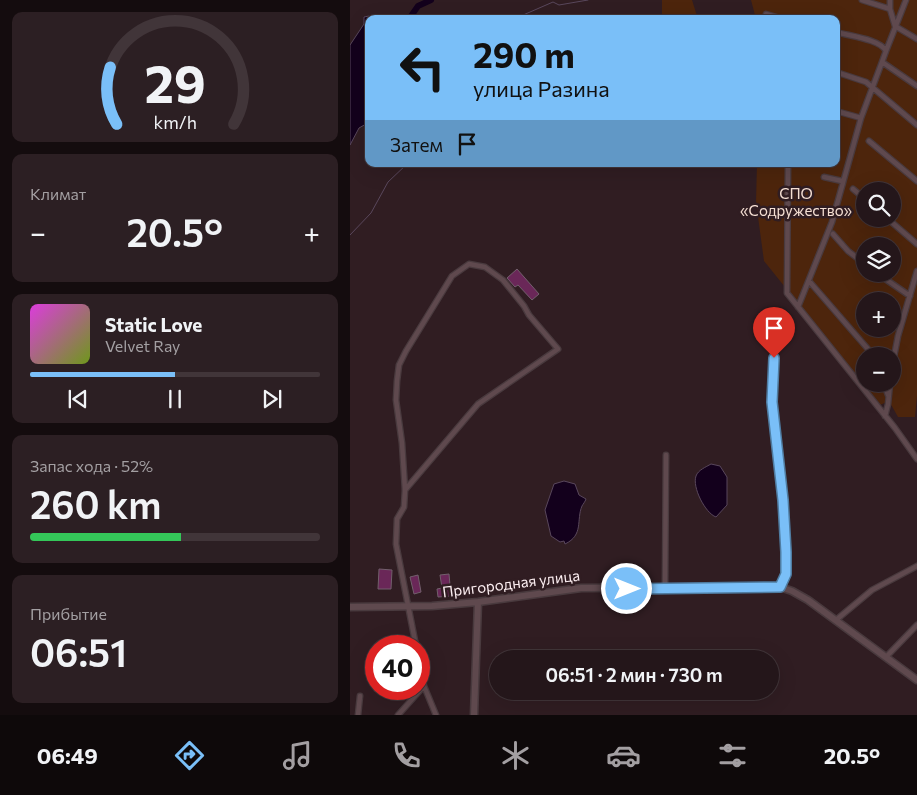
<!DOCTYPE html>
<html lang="ru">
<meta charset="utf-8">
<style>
:root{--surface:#24161a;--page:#2c1f23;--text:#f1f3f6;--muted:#a39fa2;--line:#413539;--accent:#7abff8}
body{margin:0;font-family:Commissioner,sans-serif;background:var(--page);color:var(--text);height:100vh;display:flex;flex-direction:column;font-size:19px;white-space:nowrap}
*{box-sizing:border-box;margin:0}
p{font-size:16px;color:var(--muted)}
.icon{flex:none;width:28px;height:28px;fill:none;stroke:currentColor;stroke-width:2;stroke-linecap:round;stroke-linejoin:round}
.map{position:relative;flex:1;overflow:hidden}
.details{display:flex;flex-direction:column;gap:12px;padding:12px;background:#140c0e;width:350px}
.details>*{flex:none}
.hud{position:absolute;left:15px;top:15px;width:475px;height:152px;border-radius:10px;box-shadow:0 5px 20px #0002,0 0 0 1px var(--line);background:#7abff8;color:#111;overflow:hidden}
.controls{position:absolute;left:506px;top:182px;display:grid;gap:10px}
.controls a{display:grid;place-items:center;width:45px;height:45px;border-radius:50%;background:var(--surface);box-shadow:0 5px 20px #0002,0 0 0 1px var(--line);font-size:25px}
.speed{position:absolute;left:15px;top:635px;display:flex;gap:10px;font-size:25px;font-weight:700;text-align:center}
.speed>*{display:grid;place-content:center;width:65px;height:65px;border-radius:50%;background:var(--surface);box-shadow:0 5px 20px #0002,0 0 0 1px var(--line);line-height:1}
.speed .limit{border:8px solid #d22;background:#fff;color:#111}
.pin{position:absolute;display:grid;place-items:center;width:42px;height:42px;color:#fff;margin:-51px -21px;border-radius:50% 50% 50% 0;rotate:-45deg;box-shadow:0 0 5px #0007}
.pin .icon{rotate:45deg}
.me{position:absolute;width:55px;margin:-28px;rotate:90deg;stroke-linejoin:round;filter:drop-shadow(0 0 4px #0008)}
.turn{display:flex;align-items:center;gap:18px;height:105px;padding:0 25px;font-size:22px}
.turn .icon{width:65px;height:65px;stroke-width:2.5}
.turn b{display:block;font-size:35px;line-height:42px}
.then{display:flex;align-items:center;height:48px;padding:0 25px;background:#0003;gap:10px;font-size:19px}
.big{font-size:38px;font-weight:600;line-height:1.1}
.details .tile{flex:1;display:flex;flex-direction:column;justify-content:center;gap:8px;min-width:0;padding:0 18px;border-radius:10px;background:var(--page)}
.details .dial{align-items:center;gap:0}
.dial svg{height:130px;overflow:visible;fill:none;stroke:var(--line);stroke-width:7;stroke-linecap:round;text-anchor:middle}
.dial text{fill:var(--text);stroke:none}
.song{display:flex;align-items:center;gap:15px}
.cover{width:60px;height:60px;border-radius:8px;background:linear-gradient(135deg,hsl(300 70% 55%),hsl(80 70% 35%))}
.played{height:5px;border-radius:2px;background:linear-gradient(90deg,var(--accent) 50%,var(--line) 50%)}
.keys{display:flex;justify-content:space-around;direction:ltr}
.heat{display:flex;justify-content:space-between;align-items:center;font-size:28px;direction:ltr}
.charge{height:8px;border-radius:4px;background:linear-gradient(90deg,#34c759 52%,var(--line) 0)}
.trip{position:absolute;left:139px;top:650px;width:290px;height:50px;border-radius:25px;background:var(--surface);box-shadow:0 5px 20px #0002,0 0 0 1px var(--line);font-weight:600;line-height:50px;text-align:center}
.menu{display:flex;height:80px;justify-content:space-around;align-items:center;background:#0e090a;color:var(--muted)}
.menu .icon{width:35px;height:35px}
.menu .selected{color:var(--accent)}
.menu b{font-size:22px;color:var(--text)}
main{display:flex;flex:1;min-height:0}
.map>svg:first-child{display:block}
.green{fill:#4d250c;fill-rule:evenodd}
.water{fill:#13001c;stroke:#59475c}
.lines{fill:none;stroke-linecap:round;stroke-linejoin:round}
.stream{stroke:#59475c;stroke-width:1}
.river{stroke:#13001c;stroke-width:6}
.building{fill:#6a2758;stroke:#725f6c}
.street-casing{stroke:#493a3e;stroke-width:7}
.secondary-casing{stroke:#493a3e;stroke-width:9}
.street{stroke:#5f494e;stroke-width:4.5}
.secondary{stroke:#5f494e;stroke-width:6}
.route-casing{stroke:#4f7ca1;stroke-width:12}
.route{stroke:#7abff8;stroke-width:9}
.labels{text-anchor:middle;stroke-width:5;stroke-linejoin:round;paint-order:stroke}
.park-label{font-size:15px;fill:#f5dfd3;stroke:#301d22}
.street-label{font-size:15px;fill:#fceef1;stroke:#301d22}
</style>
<main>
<section class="details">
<div class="tile dial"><svg viewBox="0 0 100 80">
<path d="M14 69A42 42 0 1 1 86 69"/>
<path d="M14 69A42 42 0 0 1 10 34" stroke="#7abff8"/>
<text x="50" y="56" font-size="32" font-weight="700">29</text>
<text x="50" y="72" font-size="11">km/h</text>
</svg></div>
<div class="tile"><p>Климат</p>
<div class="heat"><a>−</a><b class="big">20.5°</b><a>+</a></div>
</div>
<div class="tile">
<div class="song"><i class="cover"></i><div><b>Static Love</b><p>Velvet Ray</p></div></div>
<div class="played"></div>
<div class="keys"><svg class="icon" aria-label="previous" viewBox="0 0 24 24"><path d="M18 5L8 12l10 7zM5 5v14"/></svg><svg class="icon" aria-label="pause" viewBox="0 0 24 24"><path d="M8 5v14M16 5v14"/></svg><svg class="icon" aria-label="next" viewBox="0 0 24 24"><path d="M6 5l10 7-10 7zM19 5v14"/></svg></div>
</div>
<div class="tile"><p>Запас хода · 52%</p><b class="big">260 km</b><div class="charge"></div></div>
<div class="tile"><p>Прибытие</p><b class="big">06:51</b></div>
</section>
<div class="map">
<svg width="567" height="715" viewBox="0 0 567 715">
<rect width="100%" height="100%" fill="#301d22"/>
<path class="green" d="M 312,0 L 342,0 L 348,19 L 312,19 Z
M 401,0 L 567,0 L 567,396 L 565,417 L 548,417 L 539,401 L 530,405 L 414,261 L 406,202 L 407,164 L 486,164 L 486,19 L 406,19 ZM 515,191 L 542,191 L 542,219 L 515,219 ZM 515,246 L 542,246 L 542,274 L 515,274 ZM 515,301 L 542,301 L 542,329 L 515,329 ZM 515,356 L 542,356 L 542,384 L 515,384 Z"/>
<path class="water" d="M 19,16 L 22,19 L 19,19 L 19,117 L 16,124 L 9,128 L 0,145 L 0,45 L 14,24 L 14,17 Z
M 361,464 L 370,466 L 377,477 L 377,505 L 366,517 C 355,513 342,487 346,476 C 348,470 356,467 361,464 Z
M 214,481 L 225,484 L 229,495 L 236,499 C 235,502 233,504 232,506 C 226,520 234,535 215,544 L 214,541 L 210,542 L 201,536 L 195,510 L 204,484 Z"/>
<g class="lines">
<path class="stream" d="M 164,19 L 203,2 L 209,5 L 238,0
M 0,235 L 21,213 L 38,182 L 57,164"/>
<path class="river" d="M 59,19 L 68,6 L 81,0"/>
</g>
<path class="building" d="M 167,269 L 189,294 L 182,300 L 168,285 L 165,287 L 157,278 Z
M 29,569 L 42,570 L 41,589 L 28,589 Z
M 99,574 L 101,596 L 88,597 L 87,589 L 92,588 L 90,575 Z
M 68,575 L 71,592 L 64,594 L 60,577 Z"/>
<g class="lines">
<defs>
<path id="street" d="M 512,0 L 540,9 L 545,26 L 567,39
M 540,9 L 540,0
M 416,14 L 433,19
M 486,32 C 499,36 530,39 536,51 L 532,62 L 567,86
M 536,51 L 556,0
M 486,72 L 516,82 L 567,125
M 486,111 L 511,118
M 519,141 L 567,181
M 438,164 L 437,293 L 545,428 L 567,459
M 474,177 L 492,181
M 503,189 L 515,199
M 538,219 L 567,244
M 483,234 L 498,251 L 515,264
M 528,274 L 560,296
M 459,281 L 524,356
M 448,307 L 482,222 L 511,118 L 532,62
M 424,358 L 422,402 L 433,500 L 436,562 L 435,578 L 430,587
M 542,367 L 548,336 L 567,271
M 534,384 L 538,395
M 535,416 L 538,404 L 540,384
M 55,490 L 128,404 L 208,349 L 179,315 L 174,306 L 153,280 L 135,267 L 119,264 L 102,276 L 56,351 L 49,365 L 47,381 L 46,400 L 52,443 L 55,490 L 54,507 L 47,519 L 46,544 L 66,646
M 315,588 L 316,455
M 486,620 L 522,590 L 567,566
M 536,657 L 567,625
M 74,686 L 86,715
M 8,715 L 10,696
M 48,715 L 74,686 L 69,660"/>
<path id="secondary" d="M 0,607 L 82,606 L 128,602 L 231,588 L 430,587 L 442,591 L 458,600 L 567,680
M 124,715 L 128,602"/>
</defs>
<use href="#street" class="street-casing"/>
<use href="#secondary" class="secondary-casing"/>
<use href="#street" class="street"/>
<use href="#secondary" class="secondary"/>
</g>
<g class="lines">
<defs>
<path id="route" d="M 277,589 L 430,587 L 436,574 L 436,552 L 433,500 L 422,402 L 424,358"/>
</defs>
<use href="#route" class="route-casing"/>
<use href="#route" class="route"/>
</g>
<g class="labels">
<g class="park-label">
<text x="446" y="199">СПО<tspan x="446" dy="17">«Содружество»</tspan></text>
</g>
<g class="street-label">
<text transform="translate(161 584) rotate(-7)" y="5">Пригородная улица</text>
</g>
</g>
</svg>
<div class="controls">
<a><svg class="icon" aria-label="search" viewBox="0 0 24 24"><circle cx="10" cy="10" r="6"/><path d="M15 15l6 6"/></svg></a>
<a><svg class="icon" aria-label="layers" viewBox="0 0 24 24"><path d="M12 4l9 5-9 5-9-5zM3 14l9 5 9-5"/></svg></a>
<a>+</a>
<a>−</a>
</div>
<div class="speed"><div class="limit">40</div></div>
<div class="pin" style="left:424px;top:358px;background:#d93025"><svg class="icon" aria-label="arrive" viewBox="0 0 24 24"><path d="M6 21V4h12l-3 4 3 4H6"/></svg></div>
<svg class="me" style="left:277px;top:589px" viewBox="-20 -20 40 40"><circle r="17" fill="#7abff8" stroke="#fff" stroke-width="3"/><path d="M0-11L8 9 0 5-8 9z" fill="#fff"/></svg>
<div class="trip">06:51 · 2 мин · 730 m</div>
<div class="hud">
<div class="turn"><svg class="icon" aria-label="left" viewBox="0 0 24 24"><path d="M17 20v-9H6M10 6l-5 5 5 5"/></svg><div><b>290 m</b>улица Разина</div></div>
<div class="then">Затем<svg class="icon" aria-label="arrive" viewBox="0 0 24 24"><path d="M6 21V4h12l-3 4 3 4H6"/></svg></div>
</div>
</div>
</main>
<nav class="menu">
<b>06:49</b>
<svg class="icon selected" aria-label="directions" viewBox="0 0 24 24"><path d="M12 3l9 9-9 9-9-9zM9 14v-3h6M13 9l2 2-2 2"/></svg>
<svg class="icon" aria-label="music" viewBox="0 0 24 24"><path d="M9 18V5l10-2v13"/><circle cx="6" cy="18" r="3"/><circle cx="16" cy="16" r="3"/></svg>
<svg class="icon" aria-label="phone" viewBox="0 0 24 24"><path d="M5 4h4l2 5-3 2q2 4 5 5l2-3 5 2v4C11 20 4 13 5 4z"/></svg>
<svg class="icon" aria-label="climate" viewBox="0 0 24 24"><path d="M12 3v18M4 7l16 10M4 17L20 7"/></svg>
<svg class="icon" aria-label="car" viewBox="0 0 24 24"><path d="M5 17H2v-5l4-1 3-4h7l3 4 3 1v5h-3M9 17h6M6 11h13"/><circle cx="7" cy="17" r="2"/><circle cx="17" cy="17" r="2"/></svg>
<svg class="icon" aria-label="filters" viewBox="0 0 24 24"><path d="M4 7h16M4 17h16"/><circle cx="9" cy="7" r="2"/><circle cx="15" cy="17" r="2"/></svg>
<b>20.5°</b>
</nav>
